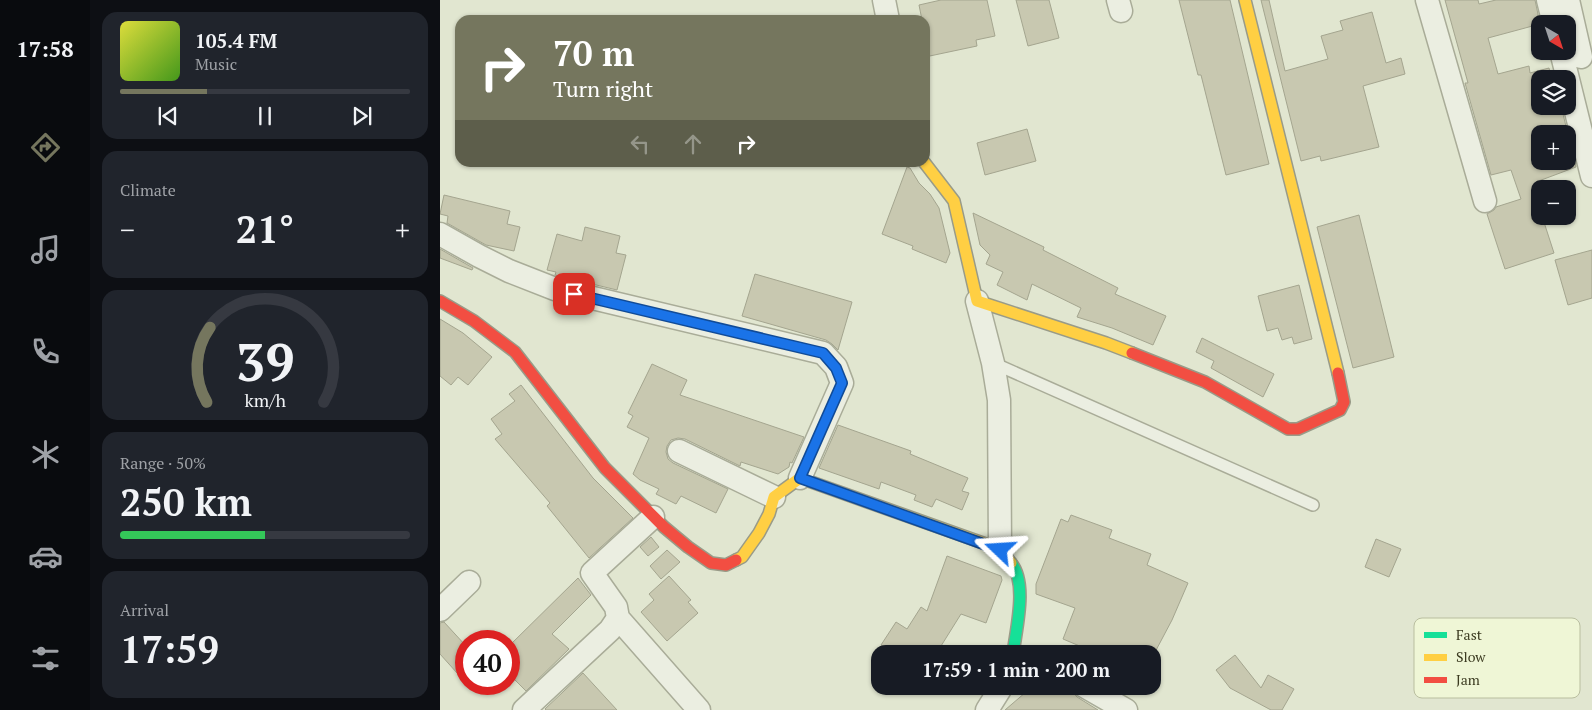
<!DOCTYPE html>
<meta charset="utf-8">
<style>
:root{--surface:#171b24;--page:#20242c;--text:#f1f3f6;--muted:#9ea1a6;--line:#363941;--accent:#75765e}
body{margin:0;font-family:"PT Serif",serif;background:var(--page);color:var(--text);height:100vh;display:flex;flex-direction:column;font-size:19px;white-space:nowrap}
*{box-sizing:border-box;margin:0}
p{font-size:16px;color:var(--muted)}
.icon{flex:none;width:28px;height:28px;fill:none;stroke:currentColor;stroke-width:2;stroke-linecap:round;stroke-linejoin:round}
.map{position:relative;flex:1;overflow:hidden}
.drawer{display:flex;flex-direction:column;gap:12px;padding:12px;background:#0d0f14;width:350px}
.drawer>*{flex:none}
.top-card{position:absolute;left:15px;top:15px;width:475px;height:152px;border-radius:15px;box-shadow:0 1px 4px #0004;background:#75765e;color:#fff;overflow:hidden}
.needle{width:32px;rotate:141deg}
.fabs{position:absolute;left:1091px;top:15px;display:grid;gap:10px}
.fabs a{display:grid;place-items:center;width:45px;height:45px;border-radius:10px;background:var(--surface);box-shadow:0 1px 4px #0004;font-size:25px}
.speed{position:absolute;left:15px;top:630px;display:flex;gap:10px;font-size:25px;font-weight:700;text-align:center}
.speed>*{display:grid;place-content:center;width:65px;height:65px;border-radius:50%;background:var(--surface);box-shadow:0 1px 4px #0004;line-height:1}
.speed .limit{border:8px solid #d22;background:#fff;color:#111}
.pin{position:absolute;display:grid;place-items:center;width:42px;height:42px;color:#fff;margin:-21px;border-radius:10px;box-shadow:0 2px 8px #0006}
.me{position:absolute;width:55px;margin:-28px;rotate:290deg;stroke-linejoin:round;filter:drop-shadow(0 0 4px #0008)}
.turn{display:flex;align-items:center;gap:18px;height:105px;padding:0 15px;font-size:22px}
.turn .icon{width:65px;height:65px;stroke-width:2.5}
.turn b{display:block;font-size:35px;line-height:42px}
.lanes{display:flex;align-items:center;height:48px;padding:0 15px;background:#0003;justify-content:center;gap:25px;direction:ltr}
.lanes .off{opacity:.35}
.big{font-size:38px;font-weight:700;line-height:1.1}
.drawer .tile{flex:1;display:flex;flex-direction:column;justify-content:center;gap:8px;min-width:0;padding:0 18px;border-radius:15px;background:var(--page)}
.drawer .dial{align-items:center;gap:0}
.dial svg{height:130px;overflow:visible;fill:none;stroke:var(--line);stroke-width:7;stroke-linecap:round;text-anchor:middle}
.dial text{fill:var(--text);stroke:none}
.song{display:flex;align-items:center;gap:15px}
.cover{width:60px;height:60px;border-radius:8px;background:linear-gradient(135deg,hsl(60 70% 55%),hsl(100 70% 35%))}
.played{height:5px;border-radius:2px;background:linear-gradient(90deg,var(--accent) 30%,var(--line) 30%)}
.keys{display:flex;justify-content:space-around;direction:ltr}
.heat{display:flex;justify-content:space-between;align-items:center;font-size:28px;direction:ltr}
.charge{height:8px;border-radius:4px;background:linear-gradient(90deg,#34c759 50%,var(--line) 0)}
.trip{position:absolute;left:431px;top:645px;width:290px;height:50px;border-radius:15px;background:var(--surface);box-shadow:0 1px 4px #0004;font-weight:700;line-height:50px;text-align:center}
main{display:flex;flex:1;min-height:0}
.tabs{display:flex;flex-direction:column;width:90px;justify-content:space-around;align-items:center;background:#090b0e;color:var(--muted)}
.tabs .icon{width:35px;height:35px}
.tabs .active{color:var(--accent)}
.tabs b{font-size:22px;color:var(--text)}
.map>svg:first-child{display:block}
.building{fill:#c8c8b0;stroke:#a4a58f;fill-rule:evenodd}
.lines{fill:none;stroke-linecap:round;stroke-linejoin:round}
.lane-casing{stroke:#a9ac98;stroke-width:14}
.street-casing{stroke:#a9ac98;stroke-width:25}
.fast-casing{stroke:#999b88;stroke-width:14}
.slow-casing{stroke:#999b88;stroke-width:14}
.jam-casing{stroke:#999b88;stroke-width:14}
.lane{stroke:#ebeee1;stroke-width:11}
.street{stroke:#ebeee1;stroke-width:22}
.fast{stroke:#16e098;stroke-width:11}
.slow{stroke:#ffcf43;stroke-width:11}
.jam{stroke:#f24e42;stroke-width:11}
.route-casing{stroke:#114b97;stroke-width:12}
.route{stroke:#1a73e8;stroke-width:9}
.key{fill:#eff6d6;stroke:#b9be9f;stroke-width:1}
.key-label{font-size:14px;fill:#3b3a20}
</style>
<main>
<nav class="tabs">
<b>17:58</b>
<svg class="icon active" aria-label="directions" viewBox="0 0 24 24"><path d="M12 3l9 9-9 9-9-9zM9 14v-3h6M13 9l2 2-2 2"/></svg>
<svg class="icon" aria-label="music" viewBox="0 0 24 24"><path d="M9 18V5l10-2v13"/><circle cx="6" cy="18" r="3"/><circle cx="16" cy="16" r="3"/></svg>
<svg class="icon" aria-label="phone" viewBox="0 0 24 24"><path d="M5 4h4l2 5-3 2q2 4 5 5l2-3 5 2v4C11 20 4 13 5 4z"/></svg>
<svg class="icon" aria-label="climate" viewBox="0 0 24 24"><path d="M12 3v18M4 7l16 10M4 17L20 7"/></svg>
<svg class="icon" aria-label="car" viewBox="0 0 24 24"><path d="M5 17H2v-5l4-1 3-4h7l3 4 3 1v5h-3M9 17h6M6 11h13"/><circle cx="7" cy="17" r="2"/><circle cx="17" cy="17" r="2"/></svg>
<svg class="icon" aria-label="filters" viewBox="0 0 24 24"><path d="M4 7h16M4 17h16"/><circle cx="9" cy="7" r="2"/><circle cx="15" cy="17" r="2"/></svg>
</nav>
<section class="drawer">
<div class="tile">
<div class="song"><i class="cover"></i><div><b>105.4 FM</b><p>Music</p></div></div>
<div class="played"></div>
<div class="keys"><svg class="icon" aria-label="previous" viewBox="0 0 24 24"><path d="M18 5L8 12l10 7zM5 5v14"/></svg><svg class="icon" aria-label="pause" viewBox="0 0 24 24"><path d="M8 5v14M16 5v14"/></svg><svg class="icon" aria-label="next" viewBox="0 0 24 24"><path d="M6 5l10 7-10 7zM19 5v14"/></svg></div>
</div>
<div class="tile"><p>Climate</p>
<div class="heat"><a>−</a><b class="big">21°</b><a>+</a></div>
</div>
<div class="tile dial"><svg viewBox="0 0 100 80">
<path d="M14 69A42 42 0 1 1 86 69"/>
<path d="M14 69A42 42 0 0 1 16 23" stroke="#75765e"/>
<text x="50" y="56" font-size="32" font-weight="700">39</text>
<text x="50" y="72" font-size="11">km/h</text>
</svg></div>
<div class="tile"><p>Range · 50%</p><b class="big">250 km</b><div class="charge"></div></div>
<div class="tile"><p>Arrival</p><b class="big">17:59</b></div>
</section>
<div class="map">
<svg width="1152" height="710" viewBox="0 0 1152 710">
<rect width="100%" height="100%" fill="#e1e6d0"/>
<path class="building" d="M 501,0 L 547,0 L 555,36 L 536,40 L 537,46 L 485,57 L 485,20 L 482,20 L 479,5 Z
M 576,0 L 609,0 L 619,38 L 588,46 Z
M 739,0 L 790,0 L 829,164 L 786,175 L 761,75 L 758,75 Z
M 821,0 L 829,0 L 845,71 L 888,59 L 881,36 L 903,30 L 900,21 L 932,12 L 946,63 L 961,58 L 965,74 L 923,86 L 939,147 L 881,161 L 880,156 L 861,161 Z
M 1005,0 L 1038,0 L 1039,4 L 1056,0 L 1095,0 L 1100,24 L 1048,38 L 1058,74 L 1089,66 L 1090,73 L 1109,68 L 1110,72 L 1113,71 L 1114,79 L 1100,79 L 1100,106 L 1121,106 L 1136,167 L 1096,182 L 1100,195 L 1100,216 L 1102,216 L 1114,253 L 1065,269 L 1047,214 L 1054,210 L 1056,207 L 1081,199 L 1071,170 L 1051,175 L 1025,83 L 1028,83 ZM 1100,134 L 1128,134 L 1128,161 L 1100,161 Z
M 587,129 L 596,161 L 545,175 L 537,143 Z
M 467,167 L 470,168 L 479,183 L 490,194 L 499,208 L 510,253 L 506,263 L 472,249 L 473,246 L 442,234 Z
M 4,195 L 70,211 L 67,224 L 80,227 L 74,251 L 46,245 L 7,223 L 8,216 L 0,214 Z
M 533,213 L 604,247 L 603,250 L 678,288 L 675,294 L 726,316 L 713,345 L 672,328 L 637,317 L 641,308 L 592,284 L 587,300 L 557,285 L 563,272 L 546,264 L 550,255 L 540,245 Z
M 919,215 L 954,357 L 913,368 L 877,227 Z
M 145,227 L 180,236 L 176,253 L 186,255 L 177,290 L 119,276 L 115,275 L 116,272 L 107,270 L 117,234 L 142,241 Z
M 0,249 L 33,268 L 32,270 L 0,258 Z
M 1152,250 L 1152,298 L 1128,305 L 1115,260 Z
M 315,274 L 412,302 L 398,350 L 392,344 L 386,340 L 302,316 Z
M 859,285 L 872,339 L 854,344 L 852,337 L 842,340 L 838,328 L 827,331 L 818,296 Z
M 0,319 L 23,333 L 52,357 L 28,385 L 18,377 L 11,385 L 0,376 Z
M 762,338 L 834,374 L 823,397 L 771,368 L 774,361 L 756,352 Z
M 212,364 L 247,380 L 240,395 L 364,437 L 352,463 L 350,462 L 349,467 L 338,474 L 301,462 L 300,466 L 245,439 L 238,438 L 231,440 L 227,446 L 226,452 L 228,459 L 233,463 L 288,489 L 276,513 L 241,496 L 236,504 L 216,494 L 219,489 L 200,480 L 193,474 L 209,438 L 187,427 L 193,416 L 188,413 Z
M 81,385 L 153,478 L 193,518 L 149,558 L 107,506 L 110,503 L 55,439 L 62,434 L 51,419 L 75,401 L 69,394 Z
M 398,425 L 471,451 L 470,454 L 528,478 L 522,491 L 529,493 L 522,510 L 496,499 L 492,507 L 474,500 L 476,495 L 441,482 L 439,489 L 379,468 Z
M 631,515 L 672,530 L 669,538 L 711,554 L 707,565 L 748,583 L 732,620 L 714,654 L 640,654 L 642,647 L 623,639 L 635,608 L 596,594 L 596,584 L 621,519 L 628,522 Z
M 211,537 L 219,547 L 208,556 L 200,547 Z
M 936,539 L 961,549 L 949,577 L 925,567 Z
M 227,550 L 240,562 L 221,579 L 210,566 Z
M 507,556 L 561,576 L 562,580 L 546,623 L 521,614 L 496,654 L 455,654 L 441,645 L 456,622 L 467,629 L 481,607 L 487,611 Z
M 229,576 L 251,600 L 248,602 L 258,613 L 227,641 L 201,612 L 214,600 L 209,594 Z
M 138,578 L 151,595 L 112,634 L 129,649 L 86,691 L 69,674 L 69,646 Z
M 4,622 L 26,646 L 26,683 L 0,654 L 0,623 Z
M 795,655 L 821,688 L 828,675 L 854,689 L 842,710 L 831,710 L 790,688 L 776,670 Z
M 143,673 L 177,710 L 106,710 L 105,709 Z
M 593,686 L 631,686 L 632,692 L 637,697 L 658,710 L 565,710 Z"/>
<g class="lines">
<defs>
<path id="lane" d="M 553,363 L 873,505"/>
<path id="street" d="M 444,0 L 448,20
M 678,0 L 681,11
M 987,0 L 1045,201
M 1108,0 L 1114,24
M 1128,0 L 1141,57
M 1121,51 L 1152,176
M 0,234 L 39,256 L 69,271 L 115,289 L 383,353 L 396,367 L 402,383 L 360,478
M 537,301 L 553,363 L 559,400 L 560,549
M 239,451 L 334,497
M 0,610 L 29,582
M 178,618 L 259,710
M 644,686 L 686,710
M 84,710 L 170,630 L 178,618 L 176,607 L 152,573 L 213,517
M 547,710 L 562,686"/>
<path id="fast" d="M 571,563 C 588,583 576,629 573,654"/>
<path id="slow" d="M 805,0 L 898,373
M 484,162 L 514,201 L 537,301 L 666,343 L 692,353
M 296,560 L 302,557 L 319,533 L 329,514 L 334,497 L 360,478 L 560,549 L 571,563"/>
<path id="jam" d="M 0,301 L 34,321 L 75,352 L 165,468 L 224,527 L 248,547 L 271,563 L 286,565 L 296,560
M 692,353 L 765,382 L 848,429 L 858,429 L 900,410 L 904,402 L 898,373"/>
</defs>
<use href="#lane" class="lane-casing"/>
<use href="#street" class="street-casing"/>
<use href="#fast" class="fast-casing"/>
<use href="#slow" class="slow-casing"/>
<use href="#jam" class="jam-casing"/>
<use href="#lane" class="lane"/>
<use href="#street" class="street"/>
<use href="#fast" class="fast"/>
<use href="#slow" class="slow"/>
<use href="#jam" class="jam"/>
</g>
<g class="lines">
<defs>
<path id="route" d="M 134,294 L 383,353 L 396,368 L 402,383 L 360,478 L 560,550"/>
</defs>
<use href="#route" class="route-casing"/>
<use href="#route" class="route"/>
</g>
<rect x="974" y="618" width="166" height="80" rx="8" class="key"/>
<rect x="984" y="632" width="23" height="6" fill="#16e098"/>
<rect x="984" y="654" width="23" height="7" fill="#ffcf43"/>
<rect x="984" y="677" width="23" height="6" fill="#f24e42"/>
<g class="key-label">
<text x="1016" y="640">Fast</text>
<text x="1016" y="662">Slow</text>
<text x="1016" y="685">Jam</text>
</g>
</svg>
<div class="fabs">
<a><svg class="needle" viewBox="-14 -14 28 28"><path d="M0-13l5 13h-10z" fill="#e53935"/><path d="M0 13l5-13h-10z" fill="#9ea1a6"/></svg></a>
<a><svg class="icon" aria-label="layers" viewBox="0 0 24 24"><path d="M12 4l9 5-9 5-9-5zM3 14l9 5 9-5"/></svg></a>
<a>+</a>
<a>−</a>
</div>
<div class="speed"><div class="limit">40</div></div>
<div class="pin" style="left:134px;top:294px;background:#d93025"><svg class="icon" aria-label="arrive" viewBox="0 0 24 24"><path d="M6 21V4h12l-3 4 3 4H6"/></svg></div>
<svg class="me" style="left:560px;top:550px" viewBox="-20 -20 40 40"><path d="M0-17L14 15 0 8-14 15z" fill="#1a73e8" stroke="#fff" stroke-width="4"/></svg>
<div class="trip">17:59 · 1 min · 200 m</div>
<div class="top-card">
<div class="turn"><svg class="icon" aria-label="right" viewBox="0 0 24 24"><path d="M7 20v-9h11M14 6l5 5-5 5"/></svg><div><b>70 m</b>Turn right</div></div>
<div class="lanes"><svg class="icon off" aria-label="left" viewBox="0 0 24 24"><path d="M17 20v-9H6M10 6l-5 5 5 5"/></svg><svg class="icon off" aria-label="ahead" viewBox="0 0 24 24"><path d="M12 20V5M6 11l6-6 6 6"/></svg><svg class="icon" aria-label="right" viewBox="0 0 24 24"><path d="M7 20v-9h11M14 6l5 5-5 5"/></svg></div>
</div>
</div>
</main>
